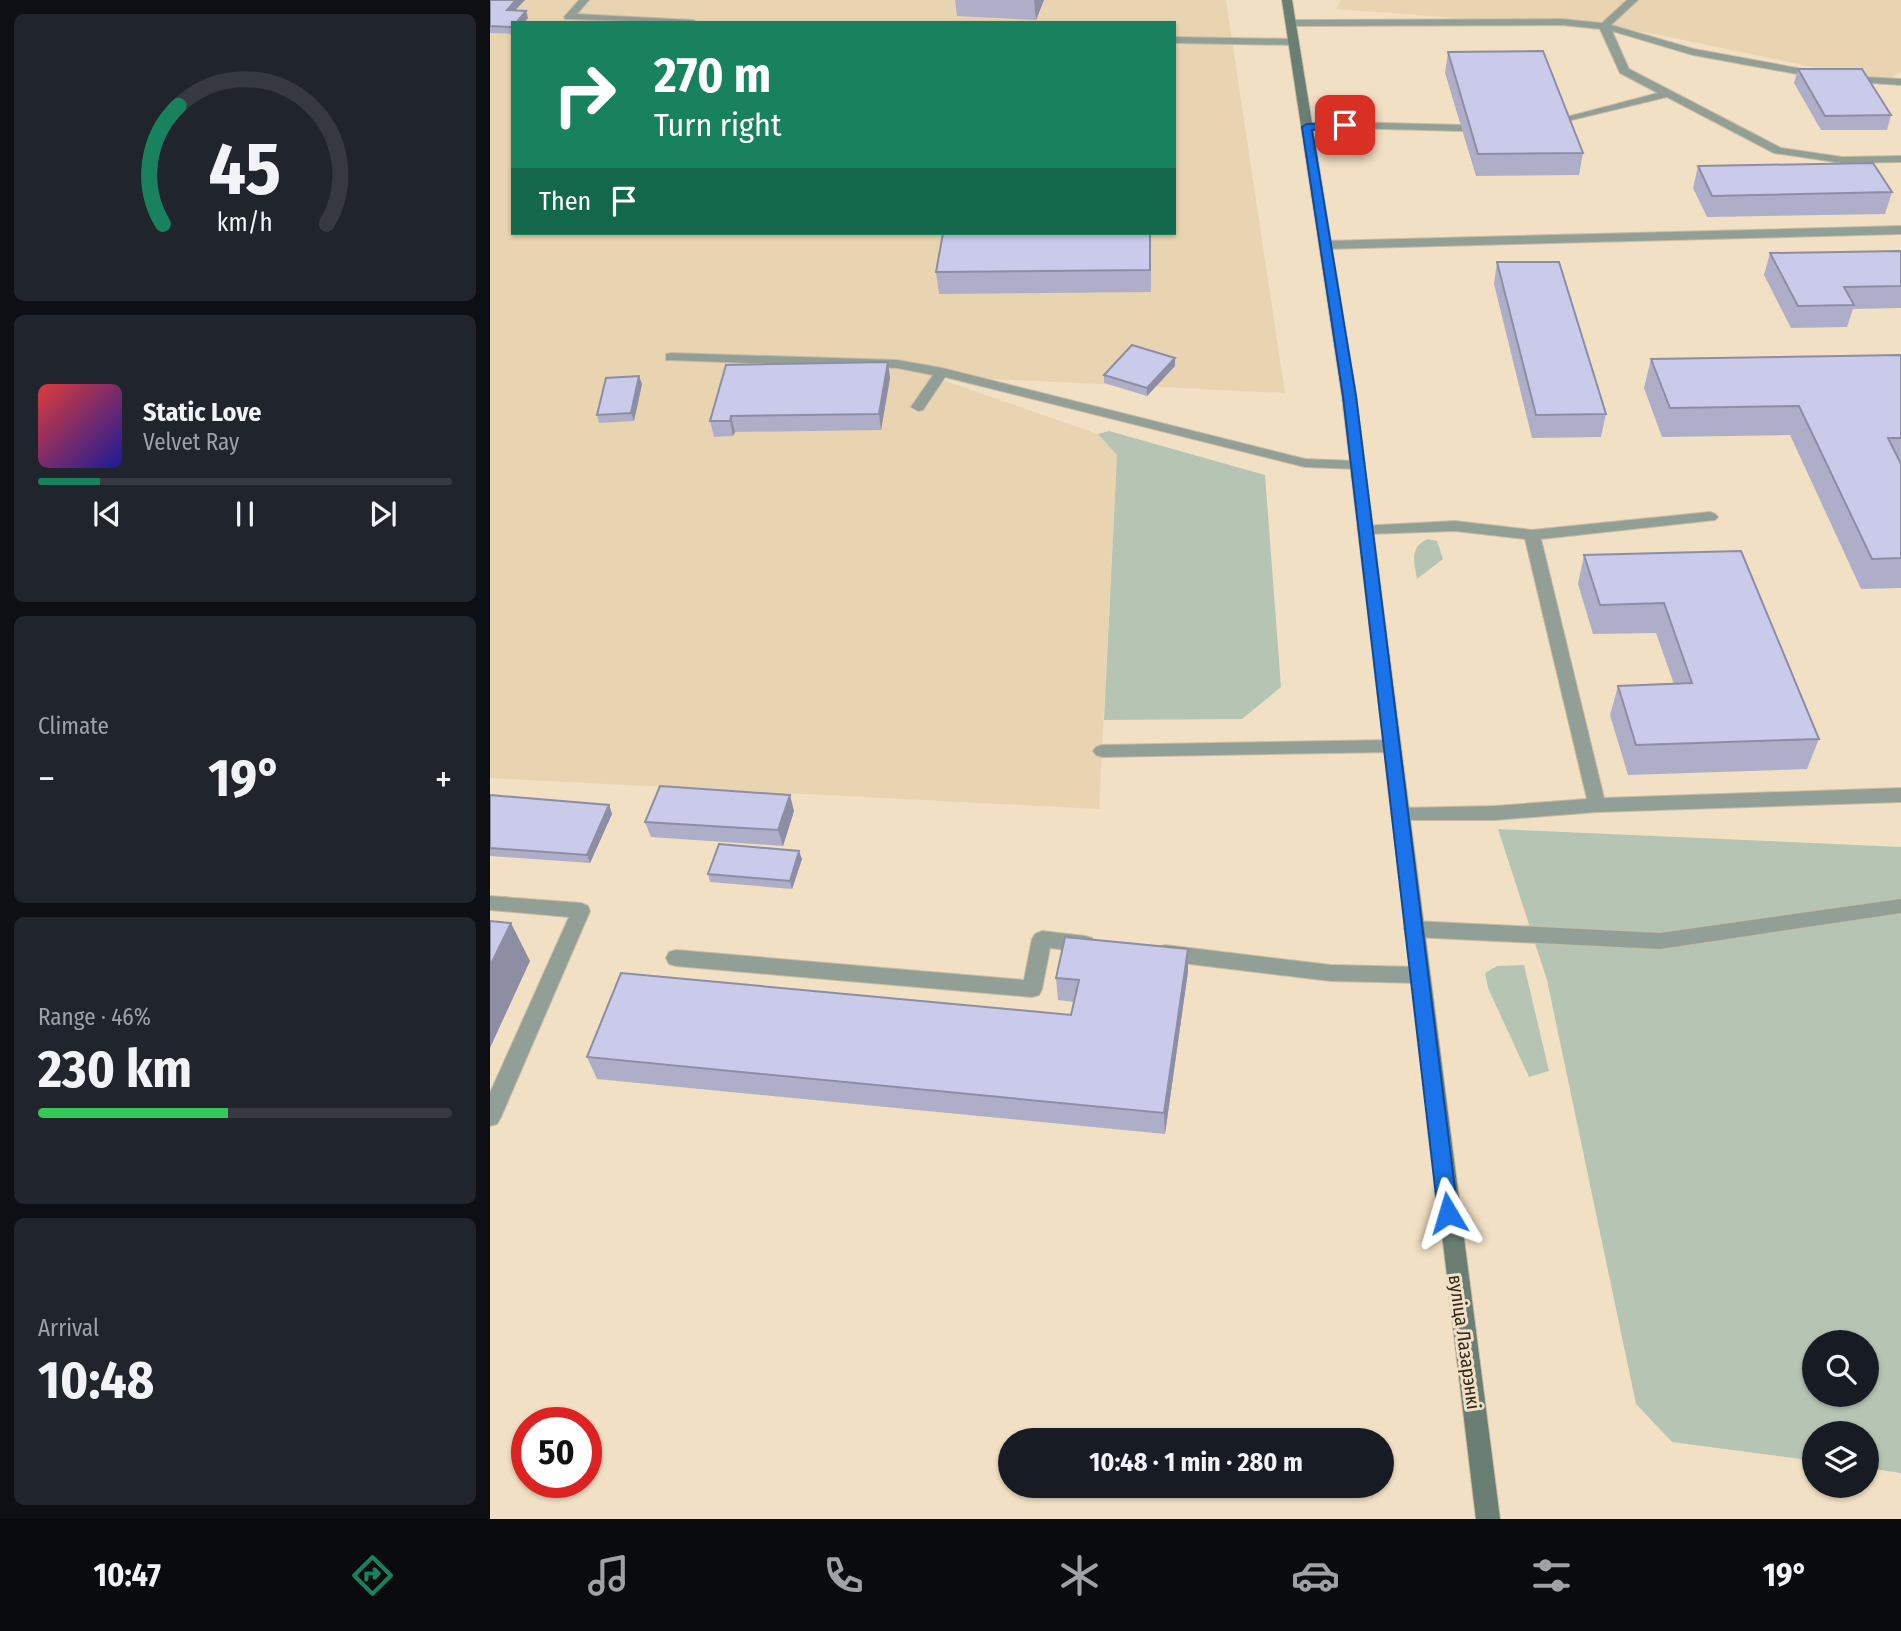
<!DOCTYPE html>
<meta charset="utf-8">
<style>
:root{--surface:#171b24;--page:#20242c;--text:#f1f3f6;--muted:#9ea1a6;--line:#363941;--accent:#18825e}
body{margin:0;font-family:"Fira Sans Condensed",sans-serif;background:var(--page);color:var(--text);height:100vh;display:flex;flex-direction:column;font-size:26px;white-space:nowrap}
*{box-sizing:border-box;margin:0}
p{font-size:23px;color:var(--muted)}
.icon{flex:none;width:38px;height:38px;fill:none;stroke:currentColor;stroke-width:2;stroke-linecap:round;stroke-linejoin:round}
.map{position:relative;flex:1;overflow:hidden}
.drawer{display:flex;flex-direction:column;gap:14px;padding:14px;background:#0d0f14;width:490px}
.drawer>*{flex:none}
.banner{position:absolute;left:21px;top:21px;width:665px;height:214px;border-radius:0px;box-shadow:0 2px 5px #0004;background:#18825e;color:#fff;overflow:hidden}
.buttons{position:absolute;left:1312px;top:1330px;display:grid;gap:14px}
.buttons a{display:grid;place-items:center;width:77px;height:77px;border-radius:50%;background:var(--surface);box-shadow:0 2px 5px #0004;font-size:35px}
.speed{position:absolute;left:21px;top:1407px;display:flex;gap:14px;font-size:35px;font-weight:700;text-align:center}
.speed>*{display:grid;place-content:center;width:91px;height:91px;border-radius:50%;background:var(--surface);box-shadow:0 2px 5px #0004;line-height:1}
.speed .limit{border:10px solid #d22;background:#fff;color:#111}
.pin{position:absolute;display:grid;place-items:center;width:60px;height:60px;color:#fff;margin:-30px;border-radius:14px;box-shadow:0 4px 10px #0006}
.me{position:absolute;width:77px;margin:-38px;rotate:353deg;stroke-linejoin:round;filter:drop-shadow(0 0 5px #0008)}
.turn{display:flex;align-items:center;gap:24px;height:147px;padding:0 28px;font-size:32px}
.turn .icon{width:91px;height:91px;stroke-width:2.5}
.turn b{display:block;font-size:49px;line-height:60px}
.then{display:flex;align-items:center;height:66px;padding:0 28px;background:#0003;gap:14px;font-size:26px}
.big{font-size:52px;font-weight:700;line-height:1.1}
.drawer .widget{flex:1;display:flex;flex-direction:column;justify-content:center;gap:10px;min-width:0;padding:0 24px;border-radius:10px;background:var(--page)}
.drawer .dial{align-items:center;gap:0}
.dial svg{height:182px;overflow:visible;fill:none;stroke:var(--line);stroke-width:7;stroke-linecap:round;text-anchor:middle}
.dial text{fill:var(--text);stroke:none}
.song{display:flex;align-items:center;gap:21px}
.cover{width:84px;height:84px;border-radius:10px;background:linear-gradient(135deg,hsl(0 70% 55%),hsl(240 70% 35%))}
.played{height:7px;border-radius:4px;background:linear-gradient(90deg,var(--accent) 15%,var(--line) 15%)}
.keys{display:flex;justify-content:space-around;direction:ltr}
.heat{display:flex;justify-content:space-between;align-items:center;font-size:38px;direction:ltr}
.charge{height:10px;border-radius:5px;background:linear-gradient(90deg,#34c759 46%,var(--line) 0)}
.trip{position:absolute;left:508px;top:1428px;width:396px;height:70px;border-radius:35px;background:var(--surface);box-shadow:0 2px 5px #0004;font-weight:700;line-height:70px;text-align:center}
.dock{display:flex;height:112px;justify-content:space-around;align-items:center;background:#090b0e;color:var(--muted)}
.dock .icon{width:49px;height:49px}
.dock .active{color:var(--accent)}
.dock b{font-size:32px;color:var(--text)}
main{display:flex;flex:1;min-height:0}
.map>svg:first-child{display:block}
.built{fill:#e9d4b2;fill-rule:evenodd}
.green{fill:#b6c5b3;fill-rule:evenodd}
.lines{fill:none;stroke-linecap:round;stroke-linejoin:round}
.service-casing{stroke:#cabba3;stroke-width:2}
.secondary-casing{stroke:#cabba3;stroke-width:2}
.service{fill:#919f97;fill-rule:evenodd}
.secondary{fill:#6a7e73;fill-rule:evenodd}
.wall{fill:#aeaec9}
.shaded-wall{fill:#8d8da4}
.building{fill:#cacaea;stroke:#8d8da4;stroke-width:2}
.route{fill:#1a73e8;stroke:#114b97;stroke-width:2}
.labels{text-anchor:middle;stroke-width:6;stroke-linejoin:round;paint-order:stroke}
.street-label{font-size:19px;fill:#2f291e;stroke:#f1e0c4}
</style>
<main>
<section class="drawer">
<div class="widget dial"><svg viewBox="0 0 100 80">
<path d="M14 69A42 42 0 1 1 86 69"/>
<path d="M14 69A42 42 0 0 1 21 17" stroke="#18825e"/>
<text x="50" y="56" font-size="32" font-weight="700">45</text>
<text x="50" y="72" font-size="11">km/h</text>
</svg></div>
<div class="widget">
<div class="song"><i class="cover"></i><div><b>Static Love</b><p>Velvet Ray</p></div></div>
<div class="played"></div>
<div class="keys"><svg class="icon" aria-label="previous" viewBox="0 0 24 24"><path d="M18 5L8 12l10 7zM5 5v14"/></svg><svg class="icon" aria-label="pause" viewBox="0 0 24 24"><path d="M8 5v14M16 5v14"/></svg><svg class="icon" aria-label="next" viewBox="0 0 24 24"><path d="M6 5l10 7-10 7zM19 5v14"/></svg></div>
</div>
<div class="widget"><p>Climate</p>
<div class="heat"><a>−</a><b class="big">19°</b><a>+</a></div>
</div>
<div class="widget"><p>Range · 46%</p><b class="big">230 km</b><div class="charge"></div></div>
<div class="widget"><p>Arrival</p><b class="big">10:48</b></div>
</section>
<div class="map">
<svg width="1411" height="1519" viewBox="0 0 1411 1519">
<rect width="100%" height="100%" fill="#f1e0c4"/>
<path class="built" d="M 0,0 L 736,0 L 795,393 L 441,376 L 608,434 L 627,454 L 609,809 L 0,778 ZM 23,23 L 684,23 L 684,233 L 23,233 Z
M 851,0 L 1411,0 L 1411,72 L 1393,82 L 1155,32 L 846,9 Z"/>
<path class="green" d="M 619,431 L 775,475 L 791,687 L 752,719 L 614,720 L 627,455 L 608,434 Z
M 938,539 L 947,541 L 953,559 L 927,579 C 924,561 919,547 938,539 Z
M 1008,829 L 1411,847 L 1411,1473 L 1377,1468 L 1377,1433 L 1325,1433 L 1325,1461 L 1182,1442 L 1146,1404 L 1057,980 ZM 1325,1342 L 1377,1342 L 1377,1395 L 1325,1395 Z
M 1034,965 L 1059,1071 L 1039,1077 L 998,988 L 995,973 L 1007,966 Z"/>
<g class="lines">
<defs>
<path id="service" d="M 89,0 L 99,0 L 87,14 L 203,20 L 208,23 L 75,19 L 74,17 Z
M 1137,0 L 1148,0 L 1121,25 L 1204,49 L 1329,72 L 1334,75 L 1329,78 L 1203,55 L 1122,31 L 1139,69 L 1291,148 L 1352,157 L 1411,156 L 1411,162 L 1352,163 L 1284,153 L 1177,97 L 1065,124 L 1065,120 L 1168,93 L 1130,73 L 1110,29 L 1072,25 L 803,26 L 798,23 L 803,20 L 1072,19 L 1112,23 Z
M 684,37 L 803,39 L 808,42 L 803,45 L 684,43 Z
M 1356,76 L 1411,79 L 1411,85 L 1352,81 L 1351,79 Z
M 855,122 L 972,125 L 978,128 L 972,131 L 855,128 L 817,130 L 811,127 L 817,124 Z
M 1411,226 L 1411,234 L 835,249 L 829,245 L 835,241 Z
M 181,353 L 407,360 L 452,368 L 815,459 L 867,461 L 874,465 L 867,469 L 815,467 L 455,377 L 433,410 L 428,411 L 421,407 L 443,375 L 407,368 L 176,360 L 176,354 Z
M 1220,512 L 1225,514 L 1228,517 L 1225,520 L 1051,539 L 1114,798 L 1411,788 L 1411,802 L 1107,812 L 1005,820 L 905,820 L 902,815 L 905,810 L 911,808 L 1005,806 L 1097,799 L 1035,539 L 965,531 L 876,534 L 871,532 L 868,529 L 871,526 L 965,521 L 1042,530 Z
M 902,740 L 908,742 L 911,746 L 908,750 L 902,752 L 612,757 L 606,755 L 603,751 L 606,747 L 612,745 Z
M 0,896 L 91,903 L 98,906 L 100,911 L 11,1117 L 7,1124 L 0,1126 L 0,1093 L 79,917 L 0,910 Z
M 1411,899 L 1411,913 L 1170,949 L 924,937 L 917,934 L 914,929 L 917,924 L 924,921 L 1170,933 Z
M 552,931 L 595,936 L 602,938 L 605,944 L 602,950 L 595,952 L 560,948 L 552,989 L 549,995 L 542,997 L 186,966 L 179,964 L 176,958 L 179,952 L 186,950 L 534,980 L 542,939 L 545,934 Z
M 675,945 L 841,965 L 929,967 L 936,969 L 939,975 L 936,981 L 929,983 L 841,981 L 675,961 L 668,959 L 665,953 L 668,947 Z"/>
<path id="secondary" d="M 792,0 L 802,0 L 866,396 L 1010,1519 L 986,1519 L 852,396 Z"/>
</defs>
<use href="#service" class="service-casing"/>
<use href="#secondary" class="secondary-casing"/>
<use href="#service" class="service"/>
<use href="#secondary" class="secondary"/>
</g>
<path class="wall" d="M 0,0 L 25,10 L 36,11 L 38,18 L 23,23 L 23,34 L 0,33 Z
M 465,0 L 554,0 L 546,20 L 467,16 Z
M 958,52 L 1093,153 L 1089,175 L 986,176 L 955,73 Z
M 1308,69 L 1401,115 L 1397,130 L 1331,130 L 1304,83 Z
M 1208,166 L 1402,192 L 1395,214 L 1217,217 L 1203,188 Z
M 661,233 L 661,292 L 449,294 L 446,272 Z
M 1411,251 L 1411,308 L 1363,309 L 1357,327 L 1301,328 L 1274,275 L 1280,253 Z
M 1007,262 L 1116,414 L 1111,437 L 1042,438 L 1004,284 Z
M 1411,355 L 1411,588 L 1371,589 L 1300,435 L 1172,437 L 1154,388 L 1161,359 Z
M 685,366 L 657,396 L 614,383 L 614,375 Z
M 400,378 L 391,430 L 245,432 L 243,436 L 224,437 L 220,421 Z
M 152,384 L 144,421 L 109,423 L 107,415 Z
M 1251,551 L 1329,739 L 1317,769 L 1138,775 L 1120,715 L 1128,686 L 1184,684 L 1166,633 L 1103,634 L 1088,584 L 1094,555 Z
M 0,795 L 119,805 L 122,814 L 100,863 L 0,856 Z
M 304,811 L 293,846 L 161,837 L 155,822 Z
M 312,859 L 302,889 L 220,882 L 218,874 Z
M 698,949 L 698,971 L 675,1134 L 107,1079 L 97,1057 L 581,1015 L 584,1002 L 568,1000 L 566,978 Z"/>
<path class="shaded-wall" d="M 26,0 L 35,0 L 19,17 L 17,10 Z
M 544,0 L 554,0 L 546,20 Z
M 36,11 L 38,18 L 34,23 L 26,23 Z
M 685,358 L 685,366 L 657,396 L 657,388 Z
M 398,362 L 400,378 L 391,430 L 389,414 Z
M 149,376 L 152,384 L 144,421 L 141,413 Z
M 241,416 L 245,432 L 243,436 L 240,421 Z
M 300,795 L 304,811 L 293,846 L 288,830 Z
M 119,805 L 122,814 L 100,863 L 97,855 Z
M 309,851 L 312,859 L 302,889 L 300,881 Z
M 21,923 L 40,961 L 0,1048 L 0,966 Z
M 698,949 L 698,971 L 675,1134 L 674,1113 Z"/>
<path class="building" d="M 0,0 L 26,0 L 17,10 L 36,11 L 26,23 L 23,23 L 22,27 L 0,26 Z
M 1053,51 L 1093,153 L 988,154 L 958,52 Z
M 1308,69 L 1372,69 L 1401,115 L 1335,116 Z
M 1383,163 L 1402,192 L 1222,196 L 1208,166 Z
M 453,233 L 660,233 L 660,270 L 446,272 Z
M 1411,251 L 1411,286 L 1354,287 L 1364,305 L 1308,306 L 1280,253 Z
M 1007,262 L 1069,262 L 1116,414 L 1046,415 Z
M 642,345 L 685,358 L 657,388 L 614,375 Z
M 1411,355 L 1411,438 L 1398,438 L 1411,464 L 1411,558 L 1382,559 L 1309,406 L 1180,408 L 1161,359 Z
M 398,362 L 389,414 L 241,416 L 240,421 L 220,421 L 236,365 Z
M 149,376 L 141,413 L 107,415 L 116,378 Z
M 1251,551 L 1329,739 L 1146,745 L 1128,686 L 1202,683 L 1174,603 L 1110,605 L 1094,555 Z
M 170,786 L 300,795 L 288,830 L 155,822 Z
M 0,795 L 119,805 L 97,855 L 0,848 Z
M 229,844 L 309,851 L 300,881 L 218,874 Z
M 0,921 L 21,923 L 0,966 Z
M 575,937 L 698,949 L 674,1113 L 97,1057 L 131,973 L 581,1015 L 589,980 L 566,978 Z"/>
<path class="route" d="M 855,122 L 859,123 L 859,127 L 822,130 L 866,396 L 968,1213 L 965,1219 L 958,1222 L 951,1219 L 948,1213 L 853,396 L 812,127 L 817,124 Z"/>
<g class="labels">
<g class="street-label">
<text transform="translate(975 1342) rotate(82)" y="7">вуліца Лазарэнкі</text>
</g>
</g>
</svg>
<div class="buttons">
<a><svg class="icon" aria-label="search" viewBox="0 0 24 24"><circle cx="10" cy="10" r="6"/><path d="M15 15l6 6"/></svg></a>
<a><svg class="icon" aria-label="layers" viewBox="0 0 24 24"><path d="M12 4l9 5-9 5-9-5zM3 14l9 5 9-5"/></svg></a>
</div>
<div class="speed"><div class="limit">50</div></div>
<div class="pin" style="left:855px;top:125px;background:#d93025"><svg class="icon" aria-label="arrive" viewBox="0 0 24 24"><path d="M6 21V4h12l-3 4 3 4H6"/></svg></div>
<svg class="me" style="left:958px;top:1213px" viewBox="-20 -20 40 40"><path d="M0-17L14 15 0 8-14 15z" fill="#1a73e8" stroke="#fff" stroke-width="4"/></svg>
<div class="trip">10:48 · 1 min · 280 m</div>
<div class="banner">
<div class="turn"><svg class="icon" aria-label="right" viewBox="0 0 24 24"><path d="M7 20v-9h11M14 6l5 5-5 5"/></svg><div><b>270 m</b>Turn right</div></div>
<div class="then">Then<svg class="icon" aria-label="arrive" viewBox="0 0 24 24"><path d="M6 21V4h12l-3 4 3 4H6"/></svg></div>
</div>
</div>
</main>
<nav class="dock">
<b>10:47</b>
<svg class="icon active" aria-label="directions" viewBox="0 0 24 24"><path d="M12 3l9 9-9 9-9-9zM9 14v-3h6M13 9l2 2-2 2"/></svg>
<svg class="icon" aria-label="music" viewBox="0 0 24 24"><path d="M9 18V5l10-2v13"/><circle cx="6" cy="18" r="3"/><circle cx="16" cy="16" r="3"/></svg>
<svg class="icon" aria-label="phone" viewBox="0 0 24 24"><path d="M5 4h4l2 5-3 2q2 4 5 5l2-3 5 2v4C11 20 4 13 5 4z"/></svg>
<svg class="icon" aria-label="climate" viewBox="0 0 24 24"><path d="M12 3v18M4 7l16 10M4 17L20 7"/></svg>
<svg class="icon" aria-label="car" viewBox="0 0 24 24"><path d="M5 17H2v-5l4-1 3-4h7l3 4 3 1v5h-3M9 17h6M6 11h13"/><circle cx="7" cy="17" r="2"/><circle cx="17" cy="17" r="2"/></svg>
<svg class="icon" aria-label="filters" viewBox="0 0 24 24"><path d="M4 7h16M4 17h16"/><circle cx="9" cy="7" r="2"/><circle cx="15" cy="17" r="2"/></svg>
<b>19°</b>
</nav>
